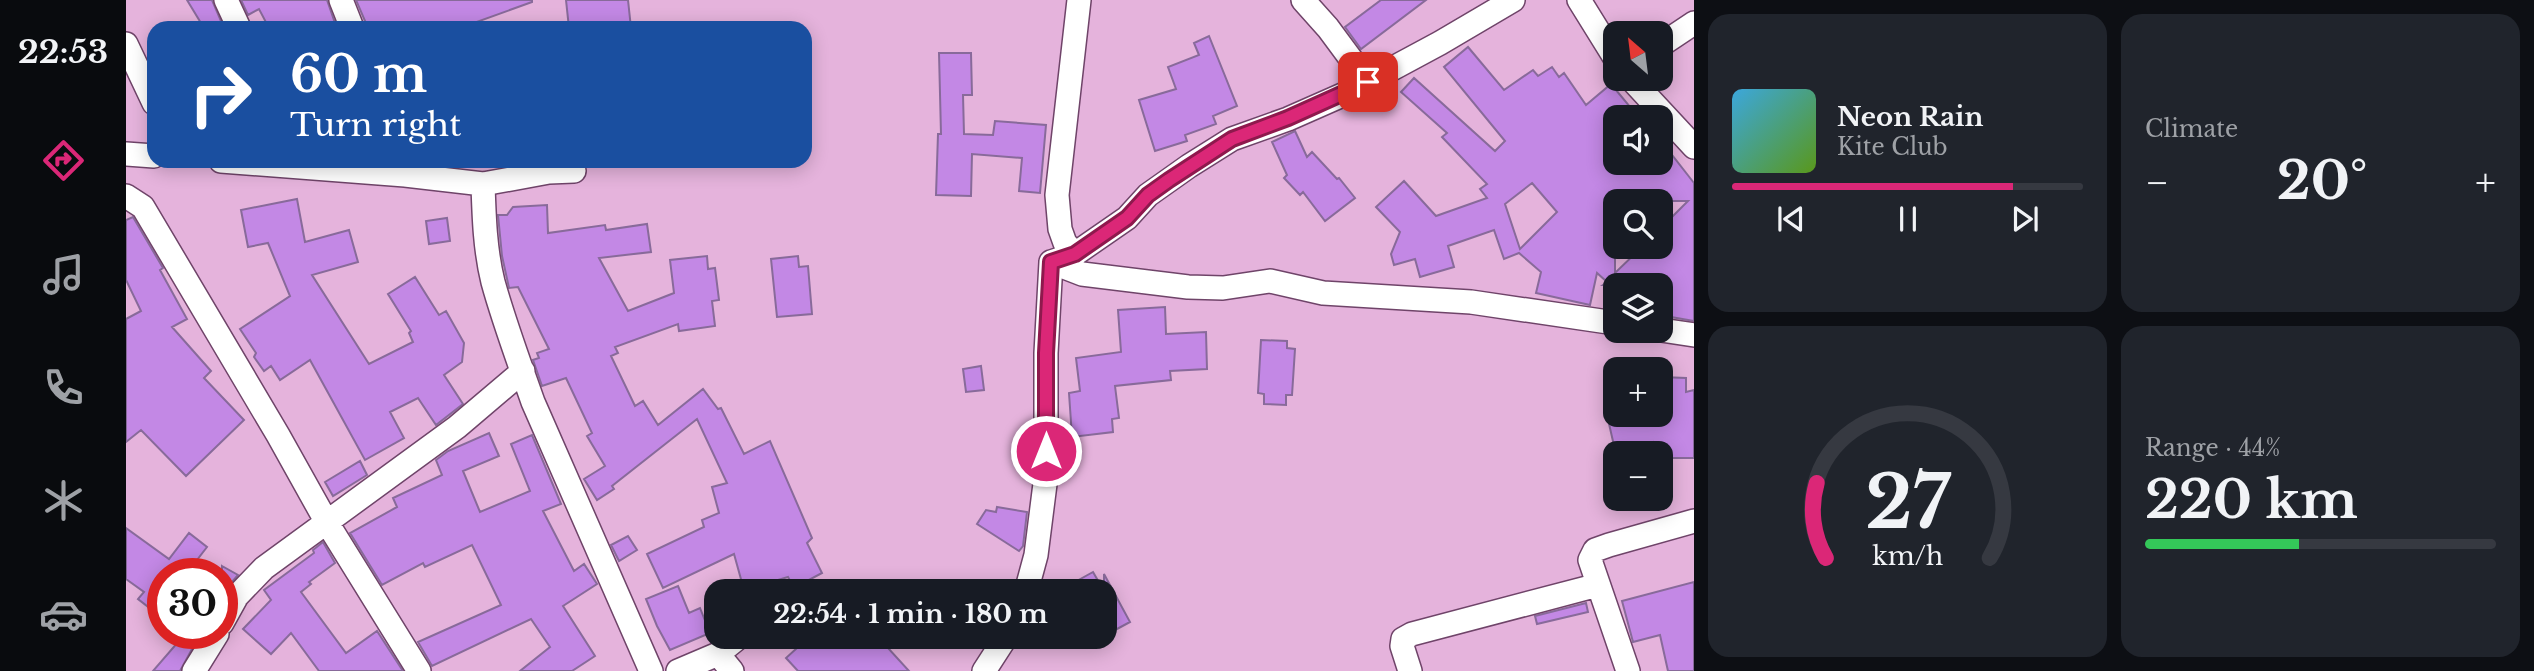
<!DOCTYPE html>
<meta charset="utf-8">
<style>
:root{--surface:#171b24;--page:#20242c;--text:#f1f3f6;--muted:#9ea1a6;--line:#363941;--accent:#db2777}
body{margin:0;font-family:"Libre Baskerville",serif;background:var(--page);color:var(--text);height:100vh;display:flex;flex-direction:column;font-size:26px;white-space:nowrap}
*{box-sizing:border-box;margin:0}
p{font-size:23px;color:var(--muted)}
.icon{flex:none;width:38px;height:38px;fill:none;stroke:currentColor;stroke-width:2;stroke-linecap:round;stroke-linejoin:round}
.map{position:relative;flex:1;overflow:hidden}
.drawer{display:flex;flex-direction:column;gap:14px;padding:14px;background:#0d0f14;width:840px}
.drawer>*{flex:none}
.hud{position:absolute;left:21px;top:21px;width:665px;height:147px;border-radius:21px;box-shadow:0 4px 18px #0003;background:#1a4fa0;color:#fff;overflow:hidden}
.needle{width:46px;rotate:332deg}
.controls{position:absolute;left:1477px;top:21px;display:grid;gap:14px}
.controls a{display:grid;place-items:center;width:70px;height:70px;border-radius:14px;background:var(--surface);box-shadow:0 4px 18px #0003;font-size:35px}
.speed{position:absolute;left:21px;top:558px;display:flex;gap:14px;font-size:35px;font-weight:700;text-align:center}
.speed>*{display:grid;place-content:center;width:91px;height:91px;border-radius:50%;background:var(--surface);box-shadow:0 4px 18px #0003;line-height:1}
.speed .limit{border:10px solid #d22;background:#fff;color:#111}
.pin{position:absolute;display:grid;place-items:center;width:60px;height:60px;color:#fff;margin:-30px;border-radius:14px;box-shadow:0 4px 10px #0006}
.me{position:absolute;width:77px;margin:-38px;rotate:0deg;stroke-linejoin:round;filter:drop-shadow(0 0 5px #0008)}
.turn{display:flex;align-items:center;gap:24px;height:147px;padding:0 28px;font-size:32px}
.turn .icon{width:91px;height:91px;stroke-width:2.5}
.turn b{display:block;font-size:49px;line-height:60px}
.big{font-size:52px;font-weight:800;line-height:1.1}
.drawer .card{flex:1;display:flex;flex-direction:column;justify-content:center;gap:10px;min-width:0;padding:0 24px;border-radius:21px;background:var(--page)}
.drawer .dial{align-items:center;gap:0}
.dial svg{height:182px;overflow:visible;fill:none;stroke:var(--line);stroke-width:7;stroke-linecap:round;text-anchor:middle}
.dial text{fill:var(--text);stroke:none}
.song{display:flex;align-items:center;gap:21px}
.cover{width:84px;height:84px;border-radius:10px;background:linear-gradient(135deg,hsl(200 70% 55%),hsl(90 70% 35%))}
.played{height:7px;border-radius:4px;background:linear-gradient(90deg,var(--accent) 80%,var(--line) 80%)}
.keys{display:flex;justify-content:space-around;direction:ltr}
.heat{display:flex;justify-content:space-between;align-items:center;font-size:38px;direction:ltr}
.charge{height:10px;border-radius:5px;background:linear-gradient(90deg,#34c759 44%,var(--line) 0)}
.drawer .tiles{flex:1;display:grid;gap:14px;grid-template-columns:repeat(2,1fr)}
.trip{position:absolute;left:578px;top:579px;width:413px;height:70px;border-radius:21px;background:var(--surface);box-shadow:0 4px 18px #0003;font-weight:800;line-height:70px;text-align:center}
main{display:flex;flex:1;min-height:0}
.tabs{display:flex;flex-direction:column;width:126px;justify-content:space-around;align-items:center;background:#090b0e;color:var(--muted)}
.tabs .icon{width:49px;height:49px}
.tabs .on{color:var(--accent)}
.tabs b{font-size:32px;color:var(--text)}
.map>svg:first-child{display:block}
.building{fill:#c388e5;stroke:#886a9a;stroke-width:2;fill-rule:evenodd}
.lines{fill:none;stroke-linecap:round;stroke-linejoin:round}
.minor-casing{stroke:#6f4469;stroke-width:26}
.minor{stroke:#fff;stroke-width:23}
.route-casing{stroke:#8e194d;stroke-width:18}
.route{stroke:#db2777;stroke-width:12}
</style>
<main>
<nav class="tabs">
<b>22:53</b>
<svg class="icon on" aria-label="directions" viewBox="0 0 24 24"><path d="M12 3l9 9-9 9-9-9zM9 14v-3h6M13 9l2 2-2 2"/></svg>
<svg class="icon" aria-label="music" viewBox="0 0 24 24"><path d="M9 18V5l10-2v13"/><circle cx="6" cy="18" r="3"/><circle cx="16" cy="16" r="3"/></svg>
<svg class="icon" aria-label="phone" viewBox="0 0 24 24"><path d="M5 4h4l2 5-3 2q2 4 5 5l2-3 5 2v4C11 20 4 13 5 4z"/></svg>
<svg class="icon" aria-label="climate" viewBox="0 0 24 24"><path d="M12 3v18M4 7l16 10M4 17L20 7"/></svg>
<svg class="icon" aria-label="car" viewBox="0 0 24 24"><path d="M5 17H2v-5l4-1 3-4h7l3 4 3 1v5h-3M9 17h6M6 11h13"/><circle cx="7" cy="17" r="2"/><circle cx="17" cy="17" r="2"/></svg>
</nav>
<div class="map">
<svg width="1568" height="671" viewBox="0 0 1568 671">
<rect width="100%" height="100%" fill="#e5b3dc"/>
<path class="building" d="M 61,0 L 86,0 L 98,28 L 78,28 Z
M 115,0 L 201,0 L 209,23 L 199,28 L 143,28 L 133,9 L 122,15 Z
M 230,0 L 406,0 L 406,2 L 334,28 L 242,28 Z
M 440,0 L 502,0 L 505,28 L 443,28 Z
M 1255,0 L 1300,0 L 1235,49 L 1219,27 Z
M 1083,36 L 1111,106 L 1087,116 L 1090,124 L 1059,135 L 1061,141 L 1029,151 L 1013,100 L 1050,89 L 1042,67 L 1073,55 L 1068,43 Z
M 1342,47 L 1378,90 L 1407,70 L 1412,76 L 1426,67 L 1433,77 L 1438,73 L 1460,105 L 1485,84 L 1505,108 L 1493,117 L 1489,117 L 1489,163 L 1520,163 L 1527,170 L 1546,155 L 1568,183 L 1568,321 L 1545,317 L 1535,309 L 1535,285 L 1489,285 L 1489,289 L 1485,285 L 1477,285 L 1481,282 L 1471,273 L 1464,305 L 1410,293 L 1415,272 L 1393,253 L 1378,259 L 1368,230 L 1322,246 L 1328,267 L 1294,277 L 1289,259 L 1268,265 L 1265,254 L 1274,232 L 1250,207 L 1278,181 L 1310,216 L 1361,198 L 1354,189 L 1361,184 L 1316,137 L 1321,133 L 1275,92 L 1288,78 L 1369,151 L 1379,141 L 1318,67 ZM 1406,183 L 1431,212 L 1394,249 L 1379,204 ZM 1489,201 L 1562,201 L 1535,228 L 1535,247 L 1516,247 L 1489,273 Z
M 813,53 L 845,53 L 846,95 L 837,95 L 838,134 L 867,135 L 869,121 L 920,125 L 914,193 L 893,191 L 896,158 L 846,154 L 845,196 L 810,195 L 812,134 L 815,134 Z
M 1169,131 L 1181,157 L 1186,152 L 1211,179 L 1213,178 L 1229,198 L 1199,221 L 1177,192 L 1174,195 L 1158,178 L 1161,175 L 1146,142 Z
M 171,199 L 179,242 L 223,230 L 232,262 L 186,275 L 243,364 L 287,342 L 283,333 L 285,331 L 262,294 L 289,277 L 313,315 L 320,311 L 338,343 L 336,362 L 318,375 L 337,404 L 310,425 L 292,398 L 264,412 L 278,438 L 239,460 L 184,360 L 154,380 L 145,366 L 138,371 L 128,357 L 130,353 L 114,329 L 164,296 L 142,243 L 122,247 L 115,210 Z
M 421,205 L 422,233 L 479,225 L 480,230 L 521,224 L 525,252 L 473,258 L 502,311 L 548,293 L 544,260 L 581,256 L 582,269 L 589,268 L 593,300 L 586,301 L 589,326 L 553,331 L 552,324 L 489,347 L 492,353 L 485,356 L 509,406 L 517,401 L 532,425 L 577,389 L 592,409 L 595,408 L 618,454 L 644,441 L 686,538 L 681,543 L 696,573 L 668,588 L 662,577 L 618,590 L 608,554 L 537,588 L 521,554 L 578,527 L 576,520 L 593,513 L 586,487 L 601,483 L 571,419 L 486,486 L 488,489 L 471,500 L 458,479 L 479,466 L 461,436 L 466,433 L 440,378 L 416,386 L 407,360 L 413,358 L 411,353 L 423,349 L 392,287 L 383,288 L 376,256 L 372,215 L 381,215 L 387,207 Z
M 7,217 L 37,268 L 34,270 L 61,319 L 46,327 L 85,371 L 78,378 L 118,420 L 60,476 L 15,430 L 0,442 L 0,319 L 15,311 L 0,280 L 0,220 Z
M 321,218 L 324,241 L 303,244 L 300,221 Z
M 672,256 L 673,267 L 682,266 L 686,314 L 651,317 L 645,259 Z
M 1039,307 L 1040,334 L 1080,332 L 1081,369 L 1044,371 L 1045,380 L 989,386 L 993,418 L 986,419 L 987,432 L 946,437 L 943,393 L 954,391 L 950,358 L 995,352 L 992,310 Z
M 1135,340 L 1161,341 L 1161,348 L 1169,349 L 1166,395 L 1160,395 L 1160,405 L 1138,404 L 1138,394 L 1132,393 Z
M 855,366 L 858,390 L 840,392 L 837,369 Z
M 1535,377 L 1560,378 L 1560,392 L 1568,390 L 1568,458 L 1535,458 L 1535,453 L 1526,453 L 1527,442 L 1489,450 L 1481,415 L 1535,415 Z
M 363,433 L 373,456 L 337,471 L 354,512 L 404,491 L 385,444 L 406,435 L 435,504 L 417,511 L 448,571 L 458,564 L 471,584 L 437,606 L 469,656 L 446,671 L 394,671 L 424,647 L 405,619 L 306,666 L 292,642 L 375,605 L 346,545 L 299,567 L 297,563 L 256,585 L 224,533 L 271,507 L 267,498 L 316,475 L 310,460 L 322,451 Z
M 234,461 L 241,475 L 207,496 L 199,482 Z
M 871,507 L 901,512 L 897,546 L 893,551 L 851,524 L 860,510 L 870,512 Z
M 0,528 L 43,559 L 63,533 L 81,547 L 61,573 L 63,574 L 37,574 L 37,604 L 30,613 L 12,599 L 18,592 L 0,579 Z
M 502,536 L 511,550 L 493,561 L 485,545 Z
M 197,542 L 209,563 L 183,582 L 185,584 L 175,592 L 220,653 L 251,631 L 277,671 L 193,671 L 165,633 L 145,654 L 117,629 L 145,600 L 138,590 L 188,553 L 187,550 Z
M 96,566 L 112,575 L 96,594 Z
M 967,572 L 978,591 L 978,574 L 1004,622 L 978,636 L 978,592 L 931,592 Z
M 1568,582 L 1568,671 L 1542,671 L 1534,635 L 1507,642 L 1496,601 Z
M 552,586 L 563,613 L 574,608 L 584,633 L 544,650 L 531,626 L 520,599 Z
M 1460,603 L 1462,612 L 1411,624 L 1409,616 Z
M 59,634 L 62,634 L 71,640 L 54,671 L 27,671 Z
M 683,637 L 752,637 L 783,671 L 672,671 L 660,658 Z"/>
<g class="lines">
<defs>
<path id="minor" d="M 100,0 L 113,28
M 215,0 L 226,28
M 1177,0 L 1202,28 L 1242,82
M 1453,0 L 1489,58
M 0,44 L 28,103
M 1535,45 L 1568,23
M 1505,79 L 1568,147
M 0,154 L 28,156
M 95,161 L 279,175 L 357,184 L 423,172 L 448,171
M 357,184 C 358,216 359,250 367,282 C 378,322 393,362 407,402 L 525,671
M 0,196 L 17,207 L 152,435 L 200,521 L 293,671
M 949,254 L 939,243 L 934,229 L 931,195 L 953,0
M 925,262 L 956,274 L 1062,287 L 1097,288 L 1144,281 L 1197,293 L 1345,302 L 1489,323
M 925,262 L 949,254 L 1001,218 L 1022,195 L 1063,166 L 1106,139 L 1162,119 L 1221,93 L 1314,43 L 1387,0
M 1535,330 L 1568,335
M 900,592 L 910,555 L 920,476 L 920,353 L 925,262
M 96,623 L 111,596 L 138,568 L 331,427 L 397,371
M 592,654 L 606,671
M 68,671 L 91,634
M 552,671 L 592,654 L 613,637
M 858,671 L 880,637
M 1284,671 L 1276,646 L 1277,639 L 1286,634 L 1472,585
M 1502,671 L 1464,560 L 1469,550 L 1483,545 L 1568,521"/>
</defs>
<use href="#minor" class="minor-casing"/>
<use href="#minor" class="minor"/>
</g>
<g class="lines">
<defs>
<path id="route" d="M 920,451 L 920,353 L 925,262 L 949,254 L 1001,218 L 1022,195 L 1043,180 L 1106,139 L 1162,118 L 1242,82"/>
</defs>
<use href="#route" class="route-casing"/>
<use href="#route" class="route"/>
</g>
</svg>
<div class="controls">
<a><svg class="needle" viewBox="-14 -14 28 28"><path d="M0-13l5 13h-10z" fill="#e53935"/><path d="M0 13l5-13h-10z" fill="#9ea1a6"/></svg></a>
<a><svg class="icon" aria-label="sound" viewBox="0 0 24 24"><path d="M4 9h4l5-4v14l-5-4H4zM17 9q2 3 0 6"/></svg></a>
<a><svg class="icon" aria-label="search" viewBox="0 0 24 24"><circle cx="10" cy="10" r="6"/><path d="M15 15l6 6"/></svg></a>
<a><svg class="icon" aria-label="layers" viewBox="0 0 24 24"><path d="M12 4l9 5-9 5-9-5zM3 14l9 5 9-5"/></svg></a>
<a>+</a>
<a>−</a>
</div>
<div class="speed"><div class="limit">30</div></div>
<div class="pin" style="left:1242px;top:82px;background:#d93025"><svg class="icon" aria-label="arrive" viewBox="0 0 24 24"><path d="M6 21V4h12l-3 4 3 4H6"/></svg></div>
<svg class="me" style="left:920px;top:451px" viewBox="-20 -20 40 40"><circle r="17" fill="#db2777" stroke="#fff" stroke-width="3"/><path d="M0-11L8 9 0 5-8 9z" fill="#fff"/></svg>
<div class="trip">22:54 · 1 min · 180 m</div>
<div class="hud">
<div class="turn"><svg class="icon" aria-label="right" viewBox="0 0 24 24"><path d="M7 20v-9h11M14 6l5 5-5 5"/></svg><div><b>60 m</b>Turn right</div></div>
</div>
</div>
<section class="drawer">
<div class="tiles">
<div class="card">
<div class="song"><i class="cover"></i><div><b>Neon Rain</b><p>Kite Club</p></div></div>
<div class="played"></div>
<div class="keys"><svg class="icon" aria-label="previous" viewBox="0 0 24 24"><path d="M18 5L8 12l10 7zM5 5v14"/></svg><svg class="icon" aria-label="pause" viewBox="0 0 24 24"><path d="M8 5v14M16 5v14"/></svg><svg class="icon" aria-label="next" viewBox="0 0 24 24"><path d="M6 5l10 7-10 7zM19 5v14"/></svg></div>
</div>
<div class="card"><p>Climate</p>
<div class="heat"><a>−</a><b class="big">20°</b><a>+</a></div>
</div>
<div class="card dial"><svg viewBox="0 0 100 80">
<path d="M14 69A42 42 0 1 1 86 69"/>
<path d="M14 69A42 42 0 0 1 10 36" stroke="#db2777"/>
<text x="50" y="56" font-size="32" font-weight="700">27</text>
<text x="50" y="72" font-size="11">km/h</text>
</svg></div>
<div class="card"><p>Range · 44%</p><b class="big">220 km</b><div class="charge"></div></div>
</div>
</section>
</main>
